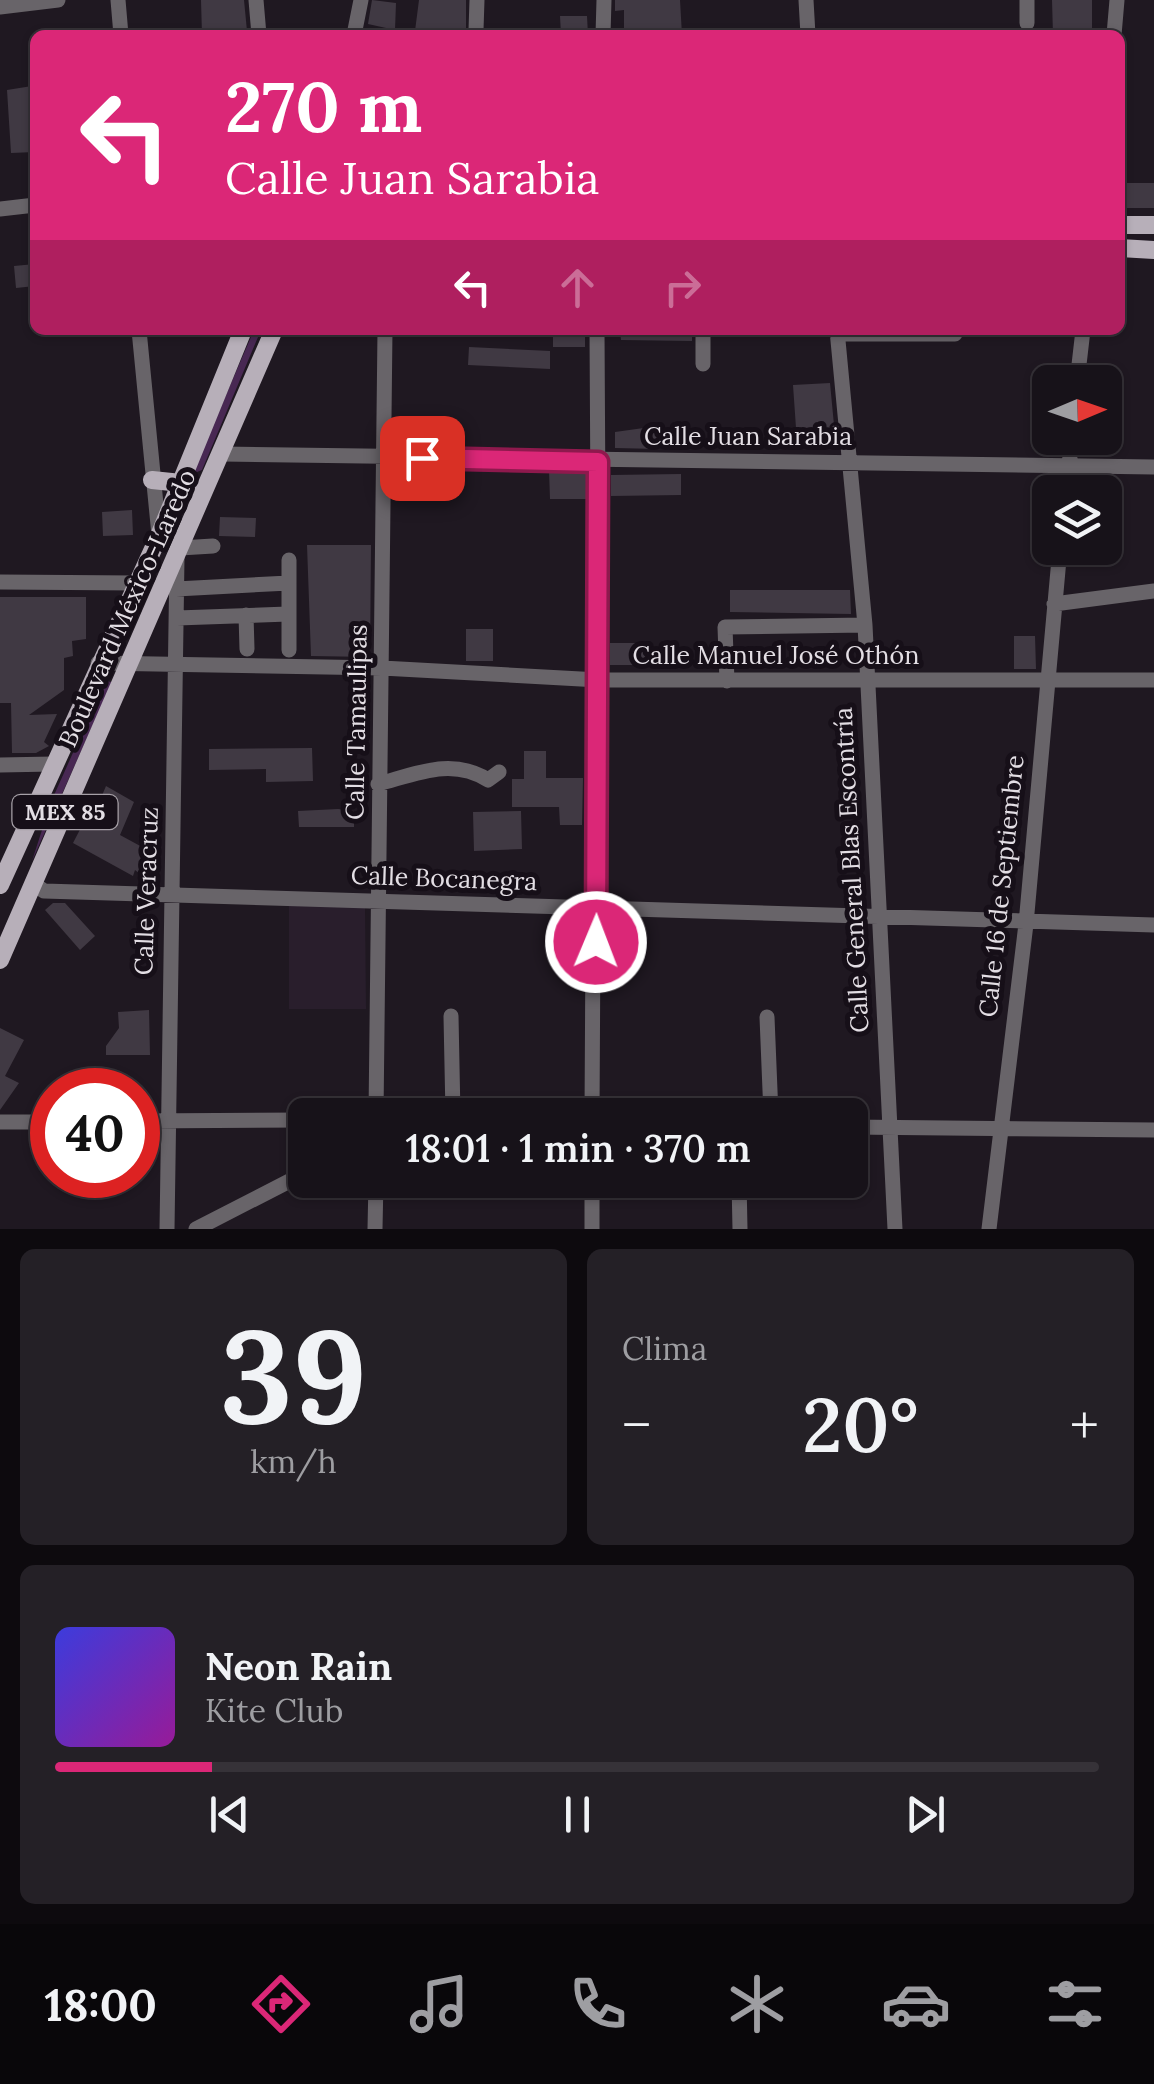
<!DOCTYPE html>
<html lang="es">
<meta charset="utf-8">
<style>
:root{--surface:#171219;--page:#242026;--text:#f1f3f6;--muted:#9e9ea2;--line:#363238;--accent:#db2777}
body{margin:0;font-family:Lora,serif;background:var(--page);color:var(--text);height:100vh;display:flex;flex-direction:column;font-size:38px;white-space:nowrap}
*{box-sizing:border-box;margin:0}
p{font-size:32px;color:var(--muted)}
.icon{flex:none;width:55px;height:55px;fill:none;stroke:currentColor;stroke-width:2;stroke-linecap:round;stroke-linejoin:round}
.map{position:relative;height:1229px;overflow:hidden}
.side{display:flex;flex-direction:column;gap:20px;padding:20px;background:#0d0a0e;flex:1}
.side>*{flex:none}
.hud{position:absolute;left:30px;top:30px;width:1095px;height:305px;border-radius:15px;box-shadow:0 2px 8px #0004,0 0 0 2px var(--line);background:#db2777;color:#fff;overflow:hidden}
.needle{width:65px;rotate:88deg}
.controls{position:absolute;left:1032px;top:365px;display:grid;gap:20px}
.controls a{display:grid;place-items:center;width:90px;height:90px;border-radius:15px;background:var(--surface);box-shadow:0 2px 8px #0004,0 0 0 2px var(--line);font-size:50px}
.speed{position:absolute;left:30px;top:1068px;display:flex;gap:20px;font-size:50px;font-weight:700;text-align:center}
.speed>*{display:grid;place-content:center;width:130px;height:130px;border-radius:50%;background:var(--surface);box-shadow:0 2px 8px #0004,0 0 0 2px var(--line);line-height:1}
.speed .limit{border:15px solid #d22;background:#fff;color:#111}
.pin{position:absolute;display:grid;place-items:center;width:85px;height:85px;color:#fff;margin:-42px;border-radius:20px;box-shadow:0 5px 15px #0006}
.me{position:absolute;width:110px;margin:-55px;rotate:1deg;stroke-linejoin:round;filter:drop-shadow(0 0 8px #0008)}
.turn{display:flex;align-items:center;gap:35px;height:210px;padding:0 30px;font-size:45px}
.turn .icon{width:130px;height:130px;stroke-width:2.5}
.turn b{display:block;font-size:70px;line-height:85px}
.lanes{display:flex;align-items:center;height:95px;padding:0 30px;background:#0003;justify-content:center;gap:50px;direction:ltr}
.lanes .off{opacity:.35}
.big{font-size:75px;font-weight:600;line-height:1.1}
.side .tile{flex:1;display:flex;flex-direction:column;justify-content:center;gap:15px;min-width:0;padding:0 35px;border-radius:15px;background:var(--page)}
.side .dial{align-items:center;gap:0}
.dial b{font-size:130px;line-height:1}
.song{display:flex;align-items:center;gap:30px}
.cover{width:120px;height:120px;border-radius:15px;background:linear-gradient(135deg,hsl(240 70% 55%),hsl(300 70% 35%))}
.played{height:10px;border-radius:5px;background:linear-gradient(90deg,var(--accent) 15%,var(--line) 15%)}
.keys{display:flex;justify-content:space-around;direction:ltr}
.heat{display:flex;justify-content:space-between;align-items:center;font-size:55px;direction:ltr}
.side .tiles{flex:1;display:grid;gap:20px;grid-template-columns:1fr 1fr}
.tile:last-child{grid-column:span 2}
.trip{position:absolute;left:288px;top:1098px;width:580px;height:100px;border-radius:15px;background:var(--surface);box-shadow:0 2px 8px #0004,0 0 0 2px var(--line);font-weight:600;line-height:100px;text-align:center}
.menu{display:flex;height:160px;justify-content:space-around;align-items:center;background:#09070a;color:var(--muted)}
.menu .icon{width:70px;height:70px}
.menu .current{color:var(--accent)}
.menu b{font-size:45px;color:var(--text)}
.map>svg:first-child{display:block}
.built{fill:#291e2c}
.green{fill:#482853}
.building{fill:#403943}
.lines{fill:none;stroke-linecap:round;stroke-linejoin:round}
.minor{stroke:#686469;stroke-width:15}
.major{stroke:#b7afb9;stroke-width:18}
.route-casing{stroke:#8e194d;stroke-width:25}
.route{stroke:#db2777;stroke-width:18}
.labels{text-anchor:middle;stroke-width:10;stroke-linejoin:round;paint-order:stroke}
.shield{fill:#160f18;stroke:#a6a0a7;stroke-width:2.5}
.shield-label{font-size:22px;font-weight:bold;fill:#e3dee4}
.street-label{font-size:25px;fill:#e3dee4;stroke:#160f18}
</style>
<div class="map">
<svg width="1154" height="1229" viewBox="0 0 1154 1229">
<rect width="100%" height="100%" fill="#1f1821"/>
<path class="built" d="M 289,906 L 365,906 L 366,1009 L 289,1009 Z"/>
<path class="green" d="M 254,330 L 261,330 L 202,470 L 192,474 Z
M 105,681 L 112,682 L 32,861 L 51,802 Z"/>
<path class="building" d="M 201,0 L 244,0 L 247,31 L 202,35 Z
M 372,0 L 396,3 L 395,30 L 368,24 Z
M 419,0 L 466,0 L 466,35 L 415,31 Z
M 615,0 L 680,0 L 682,35 L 624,35 L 624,10 L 615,11 Z
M 1052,0 L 1092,0 L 1092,35 L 1053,35 Z
M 560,16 L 587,16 L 588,35 L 561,35 Z
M 32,86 L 35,152 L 11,153 L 7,90 Z
M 1120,183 L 1154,183 L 1154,208 L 1120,208 Z
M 35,264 L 35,286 L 16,288 L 14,266 Z
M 553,330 L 585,330 L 585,347 L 553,347 Z
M 620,330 L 692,330 L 692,341 L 621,340 Z
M 469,347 L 550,351 L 550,369 L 468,365 Z
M 830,383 L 836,446 L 790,448 L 789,428 L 796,428 L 793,385 Z
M 401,419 L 450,419 L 450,444 L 401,444 Z
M 658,426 L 658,449 L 615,448 L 615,432 Z
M 549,470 L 586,470 L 586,499 L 550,499 Z
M 681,474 L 681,495 L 611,496 L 611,475 Z
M 132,510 L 133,535 L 103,536 L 102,512 Z
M 220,517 L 256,518 L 255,537 L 219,536 Z
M 307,545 L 371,545 L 370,657 L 311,656 Z
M 730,590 L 850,590 L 851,614 L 730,612 Z
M 0,597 L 86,597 L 86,639 L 72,641 L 73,656 L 64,658 L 64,690 L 29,715 L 57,714 L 44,742 L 49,746 L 36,753 L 12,753 L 11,703 L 0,703 Z
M 466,629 L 493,629 L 493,661 L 466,661 Z
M 1014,636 L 1035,636 L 1036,669 L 1014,669 Z
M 610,643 L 648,643 L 648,665 L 610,665 Z
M 312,748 L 313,781 L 266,782 L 266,769 L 209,770 L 209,749 Z
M 524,751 L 546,751 L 546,778 L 583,778 L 582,825 L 560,825 L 559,807 L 512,807 L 512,779 L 524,779 Z
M 106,786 L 134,802 L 120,835 L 155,854 L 144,877 L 135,870 L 133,876 L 73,843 L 87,816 L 92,819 Z
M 338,809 L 354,811 L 354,827 L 299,827 L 298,811 Z
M 521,811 L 522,849 L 474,851 L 473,812 Z
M 53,903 L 65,903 L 95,936 L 80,950 L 45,910 Z
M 149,1010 L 150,1055 L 106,1055 L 106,1046 L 119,1028 L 118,1012 Z
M 0,1028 L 24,1040 L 5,1076 L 19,1083 L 0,1110 Z"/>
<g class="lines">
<path class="minor" d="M 118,0 L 121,35
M 256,0 L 259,35
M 806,0 L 808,35
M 1027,0 L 1027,23
M 0,7 L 58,0
M 476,30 L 477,0
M 354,35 L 361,0
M 603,35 L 604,0
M 1114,35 L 1117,0
M 0,209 L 35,205
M 139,330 L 159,535
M 703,330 L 703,364
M 837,330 L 865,625 L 895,1229
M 837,334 L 955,334
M 1077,382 L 1083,330
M 222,454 L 1154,467
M 1066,492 L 1072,438
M 180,548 L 213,546
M 289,560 L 289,650
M 0,582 L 136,583
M 176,589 L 289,583
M 1054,604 L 1154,591
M 246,615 L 247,649
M 177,618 L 288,614
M 98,663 L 382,668 L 599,680 L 1154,680
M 727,681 L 725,627 L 865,625
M 0,765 L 53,764
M 378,784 C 416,774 452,757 488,780 L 499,772
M 34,884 L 44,891 L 1154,925
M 451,1016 L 453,1115
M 767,1017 L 771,1115
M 376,1115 L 385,330
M 592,1115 L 594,761 L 599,680 L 597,330
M 138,1121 L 305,1120
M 0,1122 L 52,1122
M 850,1127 L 1154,1130
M 739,1180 L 740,1229
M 167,1229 L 177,558
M 196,1229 L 305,1173
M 375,1229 L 376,1180
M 592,1229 L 592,1180
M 989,1229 L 1026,924 L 1060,548"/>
<path class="major" d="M 1120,225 L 1154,225
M 1120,248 L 1154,250
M 152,480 L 191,484
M 0,885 L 159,536 L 243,330
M 0,960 L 274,330"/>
</g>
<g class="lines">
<defs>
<path id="route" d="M 422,458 L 598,462 L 596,942"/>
</defs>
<use href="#route" class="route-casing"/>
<use href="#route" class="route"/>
</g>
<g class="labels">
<rect class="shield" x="12.5" y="795" width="105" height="34" rx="8"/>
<g class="shield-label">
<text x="65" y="820">MEX 85</text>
</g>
<g class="street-label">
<text x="748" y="445">Calle Juan Sarabia</text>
<text transform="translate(127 608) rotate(-66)" y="9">Boulevard México-Laredo</text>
<text x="776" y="664">Calle Manuel José Othón</text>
<text transform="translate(356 722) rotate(-89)" y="9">Calle Tamaulipas</text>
<text transform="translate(851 870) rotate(-93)" y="9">Calle General Blas Escontría</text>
<text transform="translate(444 878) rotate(2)" y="9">Calle Bocanegra</text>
<text transform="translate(1001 886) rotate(-84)" y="9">Calle 16 de Septiembre</text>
<text transform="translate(146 891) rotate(-88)" y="9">Calle Veracruz</text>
</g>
</g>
</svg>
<div class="controls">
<a><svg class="needle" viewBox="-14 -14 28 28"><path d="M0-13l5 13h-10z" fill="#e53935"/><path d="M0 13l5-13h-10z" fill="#9e9ea2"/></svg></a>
<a><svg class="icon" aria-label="layers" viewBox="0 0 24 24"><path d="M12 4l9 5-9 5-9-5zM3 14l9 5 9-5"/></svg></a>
</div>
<div class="speed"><div class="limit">40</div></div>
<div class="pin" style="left:422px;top:458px;background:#d93025"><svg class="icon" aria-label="arrive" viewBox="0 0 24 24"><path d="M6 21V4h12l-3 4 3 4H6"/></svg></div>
<svg class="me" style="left:596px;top:942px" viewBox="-20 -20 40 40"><circle r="17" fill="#db2777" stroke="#fff" stroke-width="3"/><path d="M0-11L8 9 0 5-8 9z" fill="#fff"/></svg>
<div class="trip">18:01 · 1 min · 370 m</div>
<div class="hud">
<div class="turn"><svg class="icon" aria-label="left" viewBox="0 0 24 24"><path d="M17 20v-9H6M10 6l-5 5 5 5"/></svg><div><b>270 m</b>Calle Juan Sarabia</div></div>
<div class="lanes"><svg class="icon" aria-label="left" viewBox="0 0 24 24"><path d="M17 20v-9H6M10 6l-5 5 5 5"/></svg><svg class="icon off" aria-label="ahead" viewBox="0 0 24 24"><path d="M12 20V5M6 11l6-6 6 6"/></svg><svg class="icon off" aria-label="right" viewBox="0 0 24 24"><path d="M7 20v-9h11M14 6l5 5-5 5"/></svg></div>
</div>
</div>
<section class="side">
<div class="tiles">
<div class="tile dial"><b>39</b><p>km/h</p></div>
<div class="tile"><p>Clima</p>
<div class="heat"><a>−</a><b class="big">20°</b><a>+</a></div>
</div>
<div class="tile">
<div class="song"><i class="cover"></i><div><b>Neon Rain</b><p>Kite Club</p></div></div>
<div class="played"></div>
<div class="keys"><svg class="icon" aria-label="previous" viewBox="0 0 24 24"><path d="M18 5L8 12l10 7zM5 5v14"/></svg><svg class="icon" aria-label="pause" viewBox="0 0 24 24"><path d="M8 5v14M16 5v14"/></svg><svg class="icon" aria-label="next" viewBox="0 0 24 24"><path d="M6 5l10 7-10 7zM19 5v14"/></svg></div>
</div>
</div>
</section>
<nav class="menu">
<b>18:00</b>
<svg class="icon current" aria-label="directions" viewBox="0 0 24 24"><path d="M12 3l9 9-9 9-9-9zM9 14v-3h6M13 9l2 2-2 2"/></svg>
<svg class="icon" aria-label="music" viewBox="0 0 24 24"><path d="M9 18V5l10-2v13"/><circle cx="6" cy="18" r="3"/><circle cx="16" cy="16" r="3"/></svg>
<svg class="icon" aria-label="phone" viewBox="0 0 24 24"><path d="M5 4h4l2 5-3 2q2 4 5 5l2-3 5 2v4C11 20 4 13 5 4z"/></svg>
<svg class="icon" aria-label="climate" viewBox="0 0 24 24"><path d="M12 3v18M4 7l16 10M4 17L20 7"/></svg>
<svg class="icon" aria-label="car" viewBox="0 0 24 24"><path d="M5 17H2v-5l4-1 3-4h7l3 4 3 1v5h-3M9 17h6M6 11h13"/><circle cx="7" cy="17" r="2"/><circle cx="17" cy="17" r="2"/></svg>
<svg class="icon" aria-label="filters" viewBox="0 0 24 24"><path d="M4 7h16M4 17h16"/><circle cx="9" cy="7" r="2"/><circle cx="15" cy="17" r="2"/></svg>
</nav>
